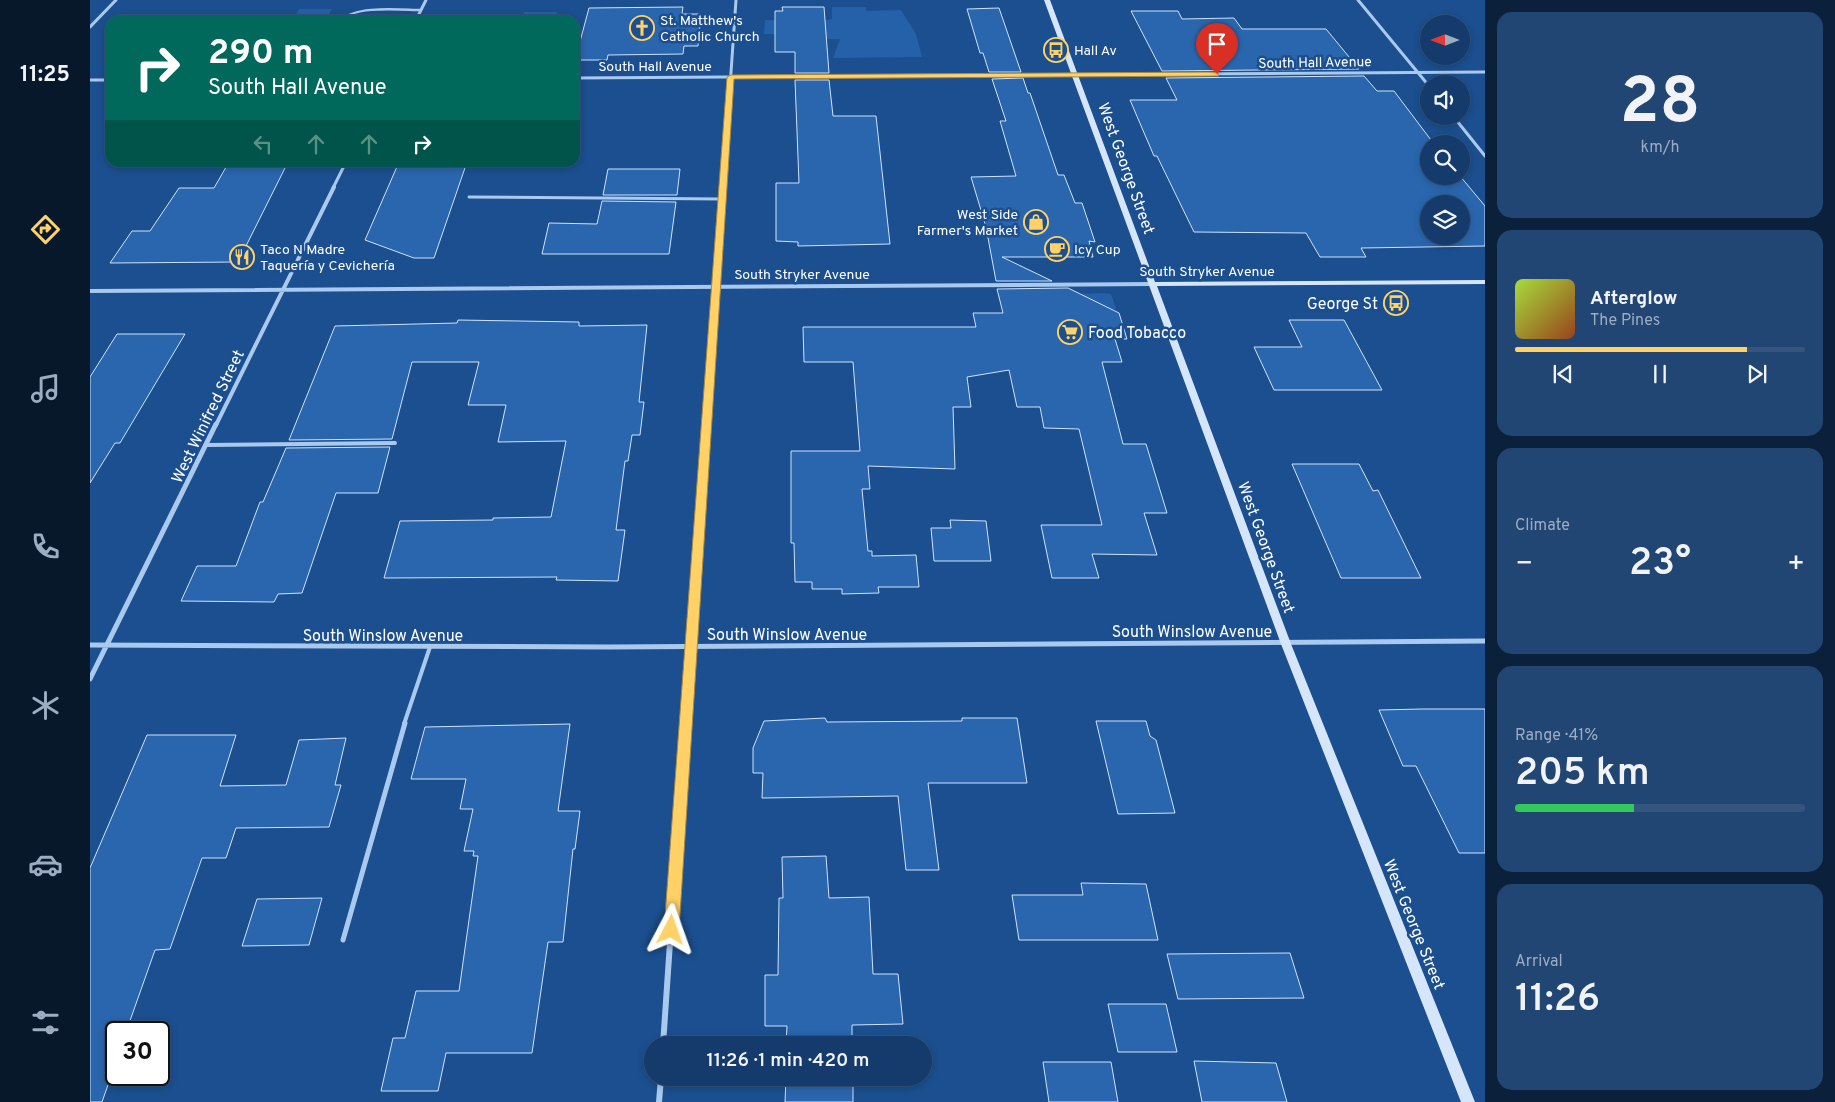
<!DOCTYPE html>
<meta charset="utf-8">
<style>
:root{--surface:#143b6b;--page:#214673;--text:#f1f3f6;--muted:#9dadc1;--line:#33557e;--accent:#ffd166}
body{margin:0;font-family:Overpass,sans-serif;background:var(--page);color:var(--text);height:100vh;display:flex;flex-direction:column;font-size:19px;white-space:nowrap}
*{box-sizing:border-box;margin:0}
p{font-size:16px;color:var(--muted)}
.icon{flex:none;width:28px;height:28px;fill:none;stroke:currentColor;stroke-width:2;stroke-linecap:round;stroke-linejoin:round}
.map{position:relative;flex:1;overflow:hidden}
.details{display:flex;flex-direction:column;gap:12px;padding:12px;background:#0b203b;width:350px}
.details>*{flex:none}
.banner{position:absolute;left:15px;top:15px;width:475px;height:152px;border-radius:15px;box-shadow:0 2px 8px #0003,0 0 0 1px var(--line);background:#00695c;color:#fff;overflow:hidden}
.needle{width:32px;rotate:270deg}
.fabs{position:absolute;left:1330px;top:15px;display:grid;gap:10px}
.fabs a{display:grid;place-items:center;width:50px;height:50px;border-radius:50%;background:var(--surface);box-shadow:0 2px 8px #0003,0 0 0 1px var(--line);font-size:25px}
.speed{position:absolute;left:15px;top:1021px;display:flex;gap:10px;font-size:25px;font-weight:700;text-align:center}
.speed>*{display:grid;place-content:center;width:65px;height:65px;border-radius:50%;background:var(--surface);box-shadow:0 2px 8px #0003,0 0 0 1px var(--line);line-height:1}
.speed .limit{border:2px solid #111;border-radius:8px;background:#fff;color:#111}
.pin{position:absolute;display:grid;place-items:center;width:42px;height:42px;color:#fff;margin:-51px -21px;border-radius:50% 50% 50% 0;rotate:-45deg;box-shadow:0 0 5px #0007}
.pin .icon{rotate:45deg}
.me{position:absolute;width:55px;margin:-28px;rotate:4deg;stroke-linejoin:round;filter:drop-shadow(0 0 4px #0008)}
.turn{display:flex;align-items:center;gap:18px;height:105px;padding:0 20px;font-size:22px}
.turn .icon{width:65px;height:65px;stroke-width:2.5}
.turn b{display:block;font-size:35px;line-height:42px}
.lanes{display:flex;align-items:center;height:48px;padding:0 20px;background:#0003;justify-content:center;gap:25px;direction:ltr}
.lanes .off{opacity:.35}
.big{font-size:38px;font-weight:600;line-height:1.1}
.details .tile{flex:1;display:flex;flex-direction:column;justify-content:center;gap:8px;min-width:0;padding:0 18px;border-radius:15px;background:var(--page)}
.details .dial{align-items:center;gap:0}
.dial b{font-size:65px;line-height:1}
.song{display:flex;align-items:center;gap:15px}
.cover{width:60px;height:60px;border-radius:8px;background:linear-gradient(135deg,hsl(80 70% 55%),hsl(20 70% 35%))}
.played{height:5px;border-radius:2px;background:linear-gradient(90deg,var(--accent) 80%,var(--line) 80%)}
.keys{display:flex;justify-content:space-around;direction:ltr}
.heat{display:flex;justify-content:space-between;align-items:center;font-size:28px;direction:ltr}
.charge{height:8px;border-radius:4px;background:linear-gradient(90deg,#34c759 41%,var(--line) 0)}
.trip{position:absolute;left:554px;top:1036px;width:288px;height:50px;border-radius:25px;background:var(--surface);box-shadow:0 2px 8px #0003,0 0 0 1px var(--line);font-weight:600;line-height:50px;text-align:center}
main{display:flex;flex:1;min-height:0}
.tabs{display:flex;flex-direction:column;width:90px;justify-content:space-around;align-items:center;background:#08182b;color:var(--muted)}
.tabs .icon{width:35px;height:35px}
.tabs .active{color:var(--accent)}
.tabs b{font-size:22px;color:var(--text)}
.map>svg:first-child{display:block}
.green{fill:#2461a8}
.building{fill:#2a66ad;stroke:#cfe3fa;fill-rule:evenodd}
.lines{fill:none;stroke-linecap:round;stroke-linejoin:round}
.lane-far3{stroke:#a9c9ee;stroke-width:2.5}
.lane-far2{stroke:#a9c9ee;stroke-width:3}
.lane-far1{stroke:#a9c9ee;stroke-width:4}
.lane{stroke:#a9c9ee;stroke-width:5}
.street-far3{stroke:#a9c9ee;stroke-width:3}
.street-far2{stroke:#a9c9ee;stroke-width:4}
.street-far1{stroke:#a9c9ee;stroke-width:5}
.street{stroke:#a9c9ee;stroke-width:6}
.secondary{fill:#d6e6fa;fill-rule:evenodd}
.route{fill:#ffd166;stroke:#a68842}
.labels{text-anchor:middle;stroke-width:5;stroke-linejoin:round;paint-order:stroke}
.far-poi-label{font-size:14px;fill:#fff;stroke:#1b4f8f;text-anchor:start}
.far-street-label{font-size:14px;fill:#fff;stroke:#1b4f8f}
.street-label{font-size:16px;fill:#fff;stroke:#1b4f8f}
.poi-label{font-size:16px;fill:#fff;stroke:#1b4f8f;text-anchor:end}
</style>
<main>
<nav class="tabs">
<b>11:25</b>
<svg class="icon active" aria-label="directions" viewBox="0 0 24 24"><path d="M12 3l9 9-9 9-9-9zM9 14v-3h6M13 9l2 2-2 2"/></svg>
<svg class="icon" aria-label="music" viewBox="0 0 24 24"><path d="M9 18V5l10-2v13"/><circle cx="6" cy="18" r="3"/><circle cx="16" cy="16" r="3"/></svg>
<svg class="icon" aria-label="phone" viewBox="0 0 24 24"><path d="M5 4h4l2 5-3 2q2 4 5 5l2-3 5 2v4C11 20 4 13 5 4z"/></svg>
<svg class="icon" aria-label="climate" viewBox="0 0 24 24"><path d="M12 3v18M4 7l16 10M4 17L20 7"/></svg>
<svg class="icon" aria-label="car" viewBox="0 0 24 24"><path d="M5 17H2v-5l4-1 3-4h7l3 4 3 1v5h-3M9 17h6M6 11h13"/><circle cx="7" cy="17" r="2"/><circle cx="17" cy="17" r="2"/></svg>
<svg class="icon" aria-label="filters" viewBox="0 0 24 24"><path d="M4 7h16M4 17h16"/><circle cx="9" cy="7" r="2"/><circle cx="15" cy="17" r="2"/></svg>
</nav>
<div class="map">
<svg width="1395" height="1102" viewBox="0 0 1395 1102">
<rect width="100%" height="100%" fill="#1b4f8f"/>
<path class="green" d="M 742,7 L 776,7 L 776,11 L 811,10 L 826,34 L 832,57 L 743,58 L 750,39 L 735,39 L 725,34 L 674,34 L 675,20 L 733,21 L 742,19 Z
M 209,9 L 242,9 L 235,20 L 203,20 Z
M 434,12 L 467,12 L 465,20 L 432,20 Z
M 1012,293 L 1021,294 L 1026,309 L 973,309 L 987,294 Z"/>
<path class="building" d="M 593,7 L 592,14 L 611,14 L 608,46 L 594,46 L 593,54 L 518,55 L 517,60 L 485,60 L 499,8 Z
M 692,7 L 734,7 L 739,73 L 705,73 L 705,52 L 685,52 L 685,11 L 693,11 Z
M 909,8 L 931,72 L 899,72 L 893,53 L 890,53 L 877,9 Z
M 1041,11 L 1088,11 L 1092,19 L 1144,18 L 1152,29 L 1236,29 L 1269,69 L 1072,71 Z
M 1274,76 L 1287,91 L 1304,91 L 1344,144 L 1339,144 L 1339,176 L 1370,176 L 1395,206 L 1395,246 L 1271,248 L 1276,257 L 1230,257 L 1216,233 L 1104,232 L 1067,156 L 1064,156 L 1040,100 L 1087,100 L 1076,78 ZM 1339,204 L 1371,204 L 1371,236 L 1339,236 Z
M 933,78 L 938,93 L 940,93 L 968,175 L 974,175 L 985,203 L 992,203 L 1005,242 L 999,241 L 1003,257 L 912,257 L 962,281 L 906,281 L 896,227 L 881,177 L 926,176 L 910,121 L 916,121 L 902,79 Z
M 705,80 L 739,80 L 743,116 L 786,116 L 800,244 L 708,246 L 708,242 L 686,241 L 686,183 L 709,183 Z
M 139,162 L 198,162 L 148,262 L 20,263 L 42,231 L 60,231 L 89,188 L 124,188 Z
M 309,162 L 377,162 L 344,258 L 324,258 L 275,240 Z
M 518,169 L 590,169 L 587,195 L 513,195 Z
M 512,201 L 586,202 L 579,254 L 452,254 L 459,223 L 507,224 Z
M 978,288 L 1029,313 L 1037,339 L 1025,339 L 1032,362 L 1012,362 L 1033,444 L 1056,444 L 1077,513 L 1054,513 L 1067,555 L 1002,554 L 1009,578 L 962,578 L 951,525 L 1012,525 L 989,429 L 954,428 L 950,407 L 927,407 L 919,370 L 877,377 L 881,407 L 863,407 L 865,469 L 778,466 L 780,489 L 772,489 L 778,551 L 782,551 L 782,556 L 826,555 L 829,587 L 788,587 L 789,593 L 752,594 L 752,589 L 722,589 L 722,582 L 705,582 L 704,543 L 701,543 L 701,451 L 770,451 L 763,362 L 714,362 L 713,327 L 886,327 L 883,313 L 913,313 L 907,289 Z
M 368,320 L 489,322 L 489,326 L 557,325 L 549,402 L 554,402 L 550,435 L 542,435 L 538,461 L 535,461 L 526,530 L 535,530 L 528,581 L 466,580 L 467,577 L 294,578 L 310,521 L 403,520 L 403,518 L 461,517 L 476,441 L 408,442 L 416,405 L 378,405 L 389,362 L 322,362 L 302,439 L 199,440 L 245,326 L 367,323 Z
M 1199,320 L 1254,320 L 1292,390 L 1184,390 L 1164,347 L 1212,347 Z
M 27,334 L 95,334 L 30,443 L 25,443 L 0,483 L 0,377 Z
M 300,447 L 288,493 L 246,493 L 212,593 L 188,594 L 184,602 L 91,601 L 107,566 L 146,566 L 170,502 L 173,502 L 196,448 Z
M 1202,464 L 1269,464 L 1283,491 L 1288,490 L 1331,578 L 1251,578 Z
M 860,520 L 896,521 L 901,561 L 844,561 L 841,528 L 861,528 Z
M 1332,709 L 1395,709 L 1395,853 L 1369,853 L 1326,766 L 1313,766 L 1289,710 Z
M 735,718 L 737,722 L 872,721 L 872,718 L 927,718 L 937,783 L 838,783 L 849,870 L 816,870 L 808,796 L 672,798 L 673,773 L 663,773 L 663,748 L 674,721 Z
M 1006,721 L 1056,721 L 1060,736 L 1066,740 L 1085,813 L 1028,814 Z
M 480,724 L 468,811 L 490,811 L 485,849 L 483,849 L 473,942 L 458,942 L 442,1053 L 356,1053 L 348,1091 L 291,1091 L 303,1038 L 315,1038 L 326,991 L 369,991 L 388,856 L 383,856 L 384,851 L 374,851 L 383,809 L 370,809 L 376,779 L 321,779 L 335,727 Z
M 57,735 L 146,735 L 130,786 L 196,785 L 209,740 L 256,738 L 245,785 L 251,785 L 239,827 L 146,828 L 136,858 L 112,858 L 80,949 L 65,950 L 36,1032 L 26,1032 L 26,1062 L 12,1102 L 0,1102 L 0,868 Z
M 736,856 L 739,898 L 779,897 L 783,974 L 808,974 L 813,1024 L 762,1025 L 762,1045 L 696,1045 L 697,1026 L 675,1026 L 675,975 L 688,975 L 689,898 L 693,898 L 692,857 Z
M 991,883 L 1056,884 L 1068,940 L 929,940 L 922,895 L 993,895 Z
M 232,898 L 219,945 L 152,946 L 167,899 Z
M 1200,953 L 1214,998 L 1088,999 L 1077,954 Z
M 1018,1004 L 1076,1004 L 1087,1052 L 1028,1052 Z
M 1104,1061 L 1186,1063 L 1197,1102 L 1112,1102 Z
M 953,1062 L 1021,1062 L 1028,1102 L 959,1102 Z
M 696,1078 L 763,1078 L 763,1102 L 695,1102 Z"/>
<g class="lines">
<path class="lane-far3" d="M 253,20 C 264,5 313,10 331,10"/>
<path class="lane-far2" d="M 379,197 L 632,199"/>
<path class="lane-far1" d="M 117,445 L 305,443
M 314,724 L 340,647"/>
<path class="lane" d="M 253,940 L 315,723"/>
<path class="street-far3" d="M 1268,0 L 1339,86
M 326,20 L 336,0
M 0,27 L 26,0
M 485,78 L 1395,72
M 0,80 L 20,80
M 1363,116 L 1395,156
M 243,188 L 256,162
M 633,188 L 646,0"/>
<path class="street-far2" d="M 0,291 L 1063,284
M 126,425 L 244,187
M 616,425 L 633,187"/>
<path class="street-far1" d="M 0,645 L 519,647 L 1395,641
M 0,679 L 126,424
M 595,724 L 616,424"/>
<path class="street" d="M 573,1045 L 595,723
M 569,1102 L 571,1078"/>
<path class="secondary" d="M 954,0 L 960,0 L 1065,282 L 1395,280 L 1395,284 L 1067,286 L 1201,644 L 1385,1102 L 1371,1102 L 1191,644 Z"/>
</g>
<path class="route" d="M 1127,72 L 1129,76 L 644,79 L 589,930 L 586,934 L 581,936 L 576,934 L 574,930 L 637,77 L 641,75 Z"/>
<defs>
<symbol id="church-ring" viewBox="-11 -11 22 22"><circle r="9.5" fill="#1b4f8f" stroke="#ffd166" stroke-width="1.5"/><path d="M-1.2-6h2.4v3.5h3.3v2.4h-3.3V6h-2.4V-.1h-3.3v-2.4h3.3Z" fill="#ffd166"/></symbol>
<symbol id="bus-ring" viewBox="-11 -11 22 22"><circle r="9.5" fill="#1b4f8f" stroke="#ffd166" stroke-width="1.5"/><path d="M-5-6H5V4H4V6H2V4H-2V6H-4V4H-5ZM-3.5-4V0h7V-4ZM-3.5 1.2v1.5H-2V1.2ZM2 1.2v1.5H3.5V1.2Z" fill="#ffd166"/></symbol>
<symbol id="shop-ring" viewBox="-11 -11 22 22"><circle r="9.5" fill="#1b4f8f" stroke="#ffd166" stroke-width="1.5"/><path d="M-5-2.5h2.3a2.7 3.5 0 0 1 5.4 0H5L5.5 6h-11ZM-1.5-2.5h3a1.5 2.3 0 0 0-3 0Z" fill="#ffd166"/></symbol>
<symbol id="cafe-ring" viewBox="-11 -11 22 22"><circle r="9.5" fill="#1b4f8f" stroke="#ffd166" stroke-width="1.5"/><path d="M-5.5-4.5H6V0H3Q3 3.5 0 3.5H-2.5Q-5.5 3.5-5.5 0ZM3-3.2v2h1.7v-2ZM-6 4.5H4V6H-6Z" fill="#ffd166"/></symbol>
<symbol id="restaurant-ring" viewBox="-11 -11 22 22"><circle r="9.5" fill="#1b4f8f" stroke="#ffd166" stroke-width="1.5"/><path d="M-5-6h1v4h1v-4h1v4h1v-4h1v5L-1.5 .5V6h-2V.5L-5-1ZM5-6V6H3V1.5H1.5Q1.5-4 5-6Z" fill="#ffd166"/></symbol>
<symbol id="supermarket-ring" viewBox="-11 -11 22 22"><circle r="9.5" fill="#1b4f8f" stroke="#ffd166" stroke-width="1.5"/><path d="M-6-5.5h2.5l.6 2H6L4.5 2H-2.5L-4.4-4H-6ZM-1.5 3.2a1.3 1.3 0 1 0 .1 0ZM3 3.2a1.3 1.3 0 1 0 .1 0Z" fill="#ffd166"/></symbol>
</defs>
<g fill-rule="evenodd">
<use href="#church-ring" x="538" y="14" width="28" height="28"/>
<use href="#bus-ring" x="952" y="36" width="28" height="28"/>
<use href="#shop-ring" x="932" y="208" width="28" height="28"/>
<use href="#cafe-ring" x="953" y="235" width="28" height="28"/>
<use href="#restaurant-ring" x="138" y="243" width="28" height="28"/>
<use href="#bus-ring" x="1292" y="289" width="28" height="28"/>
<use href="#supermarket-ring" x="966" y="318" width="28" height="28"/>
</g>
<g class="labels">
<g class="far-poi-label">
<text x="570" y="25">St. Matthew's<tspan x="570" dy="16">Catholic Church</tspan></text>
<text x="984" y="55">Hall Av</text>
<text x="928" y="219" text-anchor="end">West Side<tspan x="928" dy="16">Farmer's Market</tspan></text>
<text x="170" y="254">Taco N Madre<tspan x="170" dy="16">Taquería y Cevichería</tspan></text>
<text x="984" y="254">Icy Cup</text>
</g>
<g class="far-street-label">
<text transform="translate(1225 62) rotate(-1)" y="5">South Hall Avenue</text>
<text x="565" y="71">South Hall Avenue</text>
<text x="1117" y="276">South Stryker Avenue</text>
<text x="712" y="279">South Stryker Avenue</text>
</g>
<g class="street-label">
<text transform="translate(1037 168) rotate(70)" y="6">West George Street</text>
<text transform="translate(117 416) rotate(-64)" y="6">West Winifred Street</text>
<text transform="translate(1177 547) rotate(70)" y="6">West George Street</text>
<text x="1102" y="637">South Winslow Avenue</text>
<text x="697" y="640">South Winslow Avenue</text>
<text x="293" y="641">South Winslow Avenue</text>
<text transform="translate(1325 924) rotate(68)" y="6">West George Street</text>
</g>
<g class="poi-label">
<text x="1288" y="309">George St</text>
<text x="998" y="338" text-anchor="start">Food Tobacco</text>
</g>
</g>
</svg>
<div class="fabs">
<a><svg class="needle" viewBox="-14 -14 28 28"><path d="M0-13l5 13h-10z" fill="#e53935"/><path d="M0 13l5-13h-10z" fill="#9dadc1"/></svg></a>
<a><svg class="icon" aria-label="sound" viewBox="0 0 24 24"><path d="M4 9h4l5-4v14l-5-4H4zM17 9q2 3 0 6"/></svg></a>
<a><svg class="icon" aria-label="search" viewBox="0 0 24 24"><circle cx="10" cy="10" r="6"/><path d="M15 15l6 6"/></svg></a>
<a><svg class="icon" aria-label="layers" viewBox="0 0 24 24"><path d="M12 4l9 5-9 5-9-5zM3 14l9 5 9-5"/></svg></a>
</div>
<div class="speed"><div class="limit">30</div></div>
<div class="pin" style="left:1127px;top:74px;background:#d93025"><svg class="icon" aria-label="arrive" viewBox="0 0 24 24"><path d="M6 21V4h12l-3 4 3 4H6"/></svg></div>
<svg class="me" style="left:581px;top:930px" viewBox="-20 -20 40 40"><path d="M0-17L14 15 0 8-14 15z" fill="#ffd166" stroke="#fff" stroke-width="4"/></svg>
<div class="trip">11:26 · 1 min · 420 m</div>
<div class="banner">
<div class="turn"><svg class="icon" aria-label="right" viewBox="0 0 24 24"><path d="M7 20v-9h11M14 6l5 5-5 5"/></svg><div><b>290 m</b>South Hall Avenue</div></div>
<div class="lanes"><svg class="icon off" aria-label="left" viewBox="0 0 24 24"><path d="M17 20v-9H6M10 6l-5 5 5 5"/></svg><svg class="icon off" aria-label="ahead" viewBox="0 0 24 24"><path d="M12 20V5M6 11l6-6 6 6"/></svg><svg class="icon off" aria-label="ahead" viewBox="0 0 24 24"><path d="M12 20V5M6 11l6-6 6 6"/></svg><svg class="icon" aria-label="right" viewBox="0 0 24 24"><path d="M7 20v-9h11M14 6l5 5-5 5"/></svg></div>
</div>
</div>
<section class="details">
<div class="tile dial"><b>28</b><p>km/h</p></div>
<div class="tile">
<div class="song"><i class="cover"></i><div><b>Afterglow</b><p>The Pines</p></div></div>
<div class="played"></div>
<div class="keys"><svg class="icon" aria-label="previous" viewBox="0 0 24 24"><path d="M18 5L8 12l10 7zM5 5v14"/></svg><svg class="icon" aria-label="pause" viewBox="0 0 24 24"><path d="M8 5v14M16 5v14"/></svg><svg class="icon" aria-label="next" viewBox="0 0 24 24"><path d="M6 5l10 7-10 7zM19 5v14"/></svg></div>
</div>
<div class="tile"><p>Climate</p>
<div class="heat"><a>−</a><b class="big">23°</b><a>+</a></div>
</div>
<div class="tile"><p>Range · 41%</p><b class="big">205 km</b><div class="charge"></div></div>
<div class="tile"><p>Arrival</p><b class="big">11:26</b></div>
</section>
</main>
